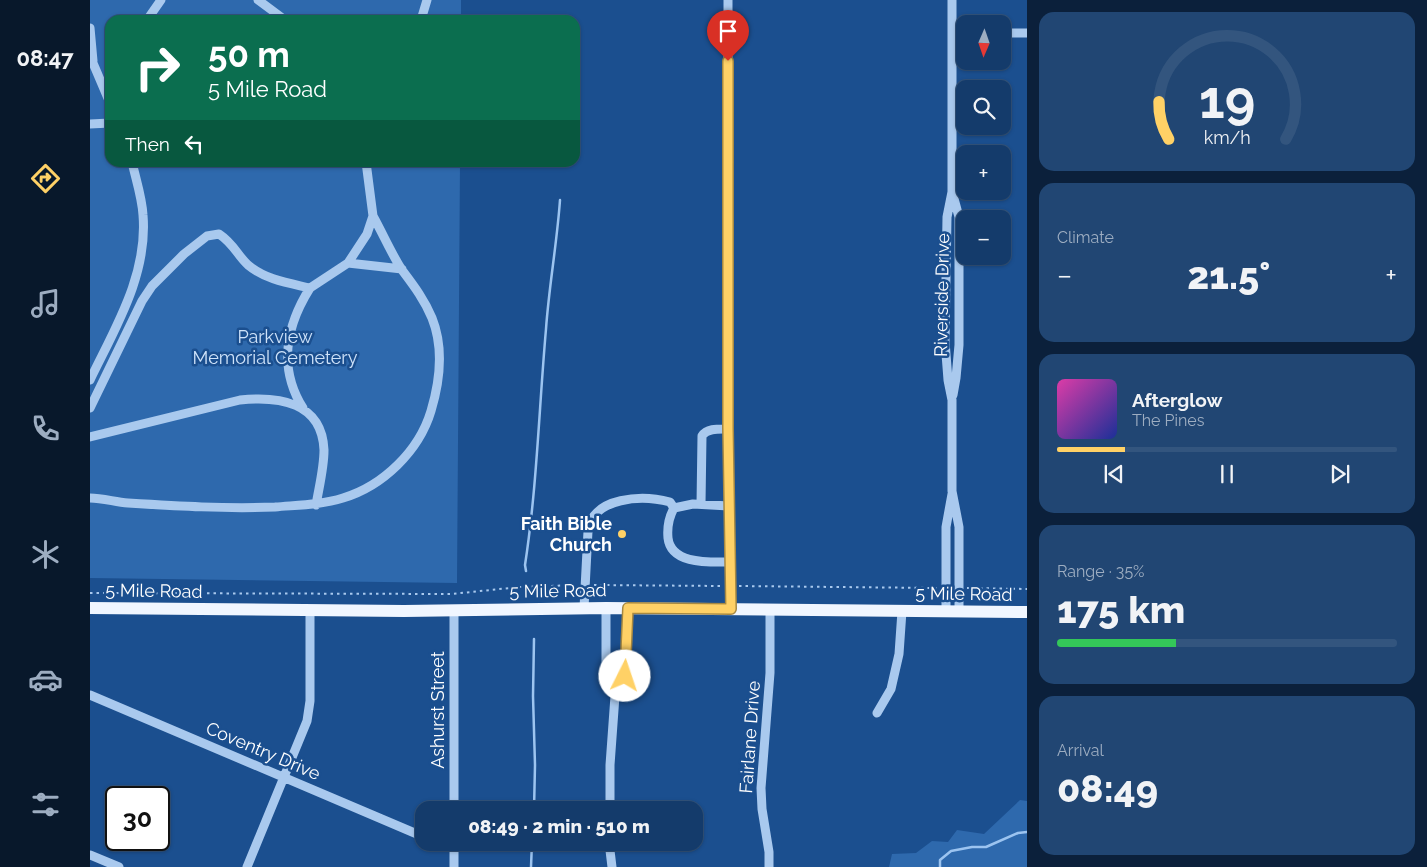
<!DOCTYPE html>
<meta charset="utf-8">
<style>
:root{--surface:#143b6b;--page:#214673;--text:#f1f3f6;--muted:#9dadc1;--line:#33557e;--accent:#ffd166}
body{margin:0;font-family:Raleway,sans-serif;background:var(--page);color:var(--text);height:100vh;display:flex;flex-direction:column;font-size:19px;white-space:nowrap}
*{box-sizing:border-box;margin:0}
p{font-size:16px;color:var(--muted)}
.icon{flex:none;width:28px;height:28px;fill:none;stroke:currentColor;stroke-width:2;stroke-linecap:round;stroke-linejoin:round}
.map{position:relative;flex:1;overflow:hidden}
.drawer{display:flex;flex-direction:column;gap:12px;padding:12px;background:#0b203b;width:400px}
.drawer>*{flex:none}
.top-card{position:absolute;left:15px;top:15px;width:475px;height:152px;border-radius:15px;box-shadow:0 1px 4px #0004,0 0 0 1px var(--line);background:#0b6e4f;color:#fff;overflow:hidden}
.needle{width:32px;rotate:182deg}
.tools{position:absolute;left:866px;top:15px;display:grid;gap:10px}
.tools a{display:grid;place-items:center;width:55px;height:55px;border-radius:10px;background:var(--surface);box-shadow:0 1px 4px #0004,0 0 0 1px var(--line);font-size:25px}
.speed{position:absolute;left:15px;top:786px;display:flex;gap:10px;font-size:25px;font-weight:700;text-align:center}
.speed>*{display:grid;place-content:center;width:65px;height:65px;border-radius:50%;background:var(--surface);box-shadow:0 1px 4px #0004,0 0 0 1px var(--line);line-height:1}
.speed .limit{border:2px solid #111;border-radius:8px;background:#fff;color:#111}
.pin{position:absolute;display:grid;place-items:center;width:42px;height:42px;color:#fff;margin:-51px -21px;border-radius:50% 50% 50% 0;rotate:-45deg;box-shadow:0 0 5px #0007}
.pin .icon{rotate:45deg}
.me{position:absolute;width:55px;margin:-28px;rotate:4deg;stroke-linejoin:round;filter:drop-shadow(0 0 4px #0008)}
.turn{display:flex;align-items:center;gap:18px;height:105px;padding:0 20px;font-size:22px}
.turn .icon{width:65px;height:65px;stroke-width:2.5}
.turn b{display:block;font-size:35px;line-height:42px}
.then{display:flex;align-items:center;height:48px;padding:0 20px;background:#0003;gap:10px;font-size:19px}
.big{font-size:38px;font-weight:800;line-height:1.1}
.drawer .card{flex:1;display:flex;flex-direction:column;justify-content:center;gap:8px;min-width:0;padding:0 18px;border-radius:15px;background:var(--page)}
.drawer .dial{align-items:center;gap:0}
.dial svg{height:130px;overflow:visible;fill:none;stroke:var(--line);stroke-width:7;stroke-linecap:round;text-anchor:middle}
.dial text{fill:var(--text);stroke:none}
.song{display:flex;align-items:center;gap:15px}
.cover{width:60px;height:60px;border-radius:8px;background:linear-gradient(135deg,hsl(320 70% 55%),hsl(230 70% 35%))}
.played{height:5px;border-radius:2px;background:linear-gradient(90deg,var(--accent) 20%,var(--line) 20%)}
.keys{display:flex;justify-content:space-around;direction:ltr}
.heat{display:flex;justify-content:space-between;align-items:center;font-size:28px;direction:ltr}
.charge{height:8px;border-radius:4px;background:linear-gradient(90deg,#34c759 35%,var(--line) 0)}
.trip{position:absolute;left:325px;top:801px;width:288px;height:50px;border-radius:15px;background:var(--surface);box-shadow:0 1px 4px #0004,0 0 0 1px var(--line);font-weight:800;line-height:50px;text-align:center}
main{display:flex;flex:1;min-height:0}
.dock{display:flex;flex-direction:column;width:90px;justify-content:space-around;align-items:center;background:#08182b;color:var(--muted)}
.dock .icon{width:35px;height:35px}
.dock .current{color:var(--accent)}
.dock b{font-size:22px;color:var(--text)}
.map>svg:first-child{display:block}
.green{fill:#2e69ad}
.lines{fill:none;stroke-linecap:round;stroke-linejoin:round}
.stream{stroke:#9cc4f0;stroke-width:2.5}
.path{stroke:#a9c9ee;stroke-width:2;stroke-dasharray:2.5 4;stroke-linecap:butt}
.minor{stroke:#a9c9ee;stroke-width:9}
.major{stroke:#f0f6ff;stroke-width:12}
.route-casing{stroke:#a68842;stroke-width:12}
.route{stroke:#ffd166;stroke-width:9}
.poi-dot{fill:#ffd166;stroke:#1b4f8f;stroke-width:2}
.labels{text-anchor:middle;stroke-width:5;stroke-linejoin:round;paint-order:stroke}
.street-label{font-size:18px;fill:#fff;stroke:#1b4f8f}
.park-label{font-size:18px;fill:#cfe3fa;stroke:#1b4f8f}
.poi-label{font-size:18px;font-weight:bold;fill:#fff;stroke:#1b4f8f;text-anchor:end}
</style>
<main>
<nav class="dock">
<b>08:47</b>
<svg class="icon current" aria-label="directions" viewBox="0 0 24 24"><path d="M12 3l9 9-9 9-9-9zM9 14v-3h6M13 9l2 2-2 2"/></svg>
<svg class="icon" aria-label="music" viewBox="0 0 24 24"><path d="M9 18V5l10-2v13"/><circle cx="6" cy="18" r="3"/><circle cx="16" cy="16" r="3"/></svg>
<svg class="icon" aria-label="phone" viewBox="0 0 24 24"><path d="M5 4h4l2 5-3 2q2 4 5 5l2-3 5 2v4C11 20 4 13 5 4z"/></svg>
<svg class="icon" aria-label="climate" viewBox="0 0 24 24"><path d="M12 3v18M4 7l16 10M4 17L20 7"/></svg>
<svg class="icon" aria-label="car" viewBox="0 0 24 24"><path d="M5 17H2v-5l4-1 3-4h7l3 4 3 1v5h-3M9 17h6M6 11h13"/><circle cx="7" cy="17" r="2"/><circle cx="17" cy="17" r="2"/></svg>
<svg class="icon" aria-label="filters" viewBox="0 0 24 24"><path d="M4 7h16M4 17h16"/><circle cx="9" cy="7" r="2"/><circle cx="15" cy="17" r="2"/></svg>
</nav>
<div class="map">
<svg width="937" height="867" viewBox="0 0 937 867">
<rect width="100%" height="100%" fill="#1b4f8f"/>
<path class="green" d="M 0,0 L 371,0 L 371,20 L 20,20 L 20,162 L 370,163 L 367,583 L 0,578 Z
M 930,800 L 937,801 L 937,867 L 799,867 L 802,854 L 826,853 L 842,841 L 858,842 L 867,830 L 894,834 Z"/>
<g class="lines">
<path class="stream" d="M 436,571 L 435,565 C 447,487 449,408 456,329 C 459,286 467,243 470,200
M 444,810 L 445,765 L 443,696 L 444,639
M 441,867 L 442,842
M 850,867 L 850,860 L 861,851 L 882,847 L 896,847 L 928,833 L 937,832"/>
<path class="path" d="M 504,585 L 632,586
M 649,586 L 847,588
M 877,588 L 937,589
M 0,593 L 361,594 L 430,587 L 487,585"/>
<path class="minor" d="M 168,0 L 195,20
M 638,0 L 638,429 L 641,609
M 862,0 L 862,192 L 857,217 L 855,341 L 858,380 L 862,400 L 862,491 L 869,527 L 869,611
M 57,20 L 71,0
M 331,20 L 337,0
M 863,25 L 875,29
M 0,28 L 3,61
M 912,33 L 937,33
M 863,46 L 875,41
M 0,56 L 20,103
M 0,124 L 20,123
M 863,195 L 869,217 L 869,345 L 866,378 L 863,395
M 258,263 L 312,269
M 0,380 C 25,328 58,275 53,215 C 52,197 46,180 42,162
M 0,408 L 52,301 L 62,286 L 94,254 L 117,236 L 129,234 C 144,244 147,255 158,265 C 176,280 198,283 220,288 L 258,263 L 277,234 L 283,216 L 276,162
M 213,408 C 188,368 196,326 220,288
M 0,437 L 150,400 C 189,396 232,402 234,450 C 234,468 229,487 226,505
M 0,498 C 13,498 25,502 38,503 C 87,506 136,509 185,507 C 208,505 231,505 253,498 C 293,486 329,451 341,411 C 350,381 354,348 342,318 C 334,299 324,286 312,270 C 301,253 293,234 283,216
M 611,504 L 612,436 C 617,428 629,429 638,429
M 639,506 L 603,504 L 584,508 C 579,517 577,527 578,538 C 581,565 620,562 640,562
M 494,608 L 498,531 C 503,496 553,495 580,502 L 584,508
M 516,608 L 516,668 L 518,678 L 525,696 L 535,676 L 536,668 L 538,608
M 856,611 L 856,527 L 862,494
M 0,695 L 334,837
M 787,713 L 801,689 L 809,654 L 812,611
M 364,810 L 364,610
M 520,810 L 520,765 L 525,696
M 348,842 L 364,849
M 519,842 L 522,867
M 0,855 L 29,867
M 157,867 L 217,721 L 220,701 L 220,610
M 364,867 L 364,842
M 679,867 L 679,852 L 672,809 L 671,788 L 680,673 L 680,609"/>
<path class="major" d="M 0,608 L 314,611 L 516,608 L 937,612"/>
</g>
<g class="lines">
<defs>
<path id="route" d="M 535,676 L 538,608 L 641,609 L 638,428 L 638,61"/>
</defs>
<use href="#route" class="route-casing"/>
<use href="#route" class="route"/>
</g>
<circle class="poi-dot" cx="532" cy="534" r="5"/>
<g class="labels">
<g class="street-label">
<text transform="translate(852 295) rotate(-89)" y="6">Riverside Drive</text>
<text transform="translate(64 591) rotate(1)" y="6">5 Mile Road</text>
<text transform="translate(468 591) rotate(-1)" y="6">5 Mile Road</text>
<text transform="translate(874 594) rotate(1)" y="6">5 Mile Road</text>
<text transform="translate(348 710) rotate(-90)" y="6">Ashurst Street</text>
<text transform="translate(660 737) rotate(-86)" y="6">Fairlane Drive</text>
<text transform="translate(173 751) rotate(23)" y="6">Coventry Drive</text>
</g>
<g class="park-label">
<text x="185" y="343">Parkview<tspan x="185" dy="21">Memorial Cemetery</tspan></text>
</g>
<g class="poi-label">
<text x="522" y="530">Faith Bible<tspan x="522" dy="21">Church</tspan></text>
</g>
</g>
</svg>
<div class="tools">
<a><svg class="needle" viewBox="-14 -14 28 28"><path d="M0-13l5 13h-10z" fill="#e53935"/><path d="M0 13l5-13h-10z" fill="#9dadc1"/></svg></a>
<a><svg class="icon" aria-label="search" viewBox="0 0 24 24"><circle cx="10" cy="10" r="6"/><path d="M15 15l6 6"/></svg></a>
<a>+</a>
<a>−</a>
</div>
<div class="speed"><div class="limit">30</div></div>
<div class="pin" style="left:638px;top:61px;background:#d93025"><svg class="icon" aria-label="arrive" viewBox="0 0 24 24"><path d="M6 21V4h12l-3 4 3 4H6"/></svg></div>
<svg class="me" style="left:535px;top:676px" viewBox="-20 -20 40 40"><circle r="19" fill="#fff"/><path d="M0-13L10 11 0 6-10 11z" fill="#ffd166"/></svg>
<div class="trip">08:49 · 2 min · 510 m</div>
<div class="top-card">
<div class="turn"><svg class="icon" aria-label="right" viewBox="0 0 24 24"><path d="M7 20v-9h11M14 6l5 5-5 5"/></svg><div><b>50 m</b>5 Mile Road</div></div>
<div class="then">Then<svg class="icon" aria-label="left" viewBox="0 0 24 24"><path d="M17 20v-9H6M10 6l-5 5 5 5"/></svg></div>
</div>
</div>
<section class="drawer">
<div class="card dial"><svg viewBox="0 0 100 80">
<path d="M14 69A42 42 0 1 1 86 69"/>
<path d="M14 69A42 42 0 0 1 8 46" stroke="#ffd166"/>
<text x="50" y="56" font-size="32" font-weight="700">19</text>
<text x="50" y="72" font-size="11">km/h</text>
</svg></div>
<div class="card"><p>Climate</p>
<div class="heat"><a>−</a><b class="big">21.5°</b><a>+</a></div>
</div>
<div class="card">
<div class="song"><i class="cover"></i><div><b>Afterglow</b><p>The Pines</p></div></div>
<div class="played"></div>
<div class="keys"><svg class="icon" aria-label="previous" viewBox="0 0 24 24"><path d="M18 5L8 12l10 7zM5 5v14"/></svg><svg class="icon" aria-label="pause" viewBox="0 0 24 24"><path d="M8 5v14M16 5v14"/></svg><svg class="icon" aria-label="next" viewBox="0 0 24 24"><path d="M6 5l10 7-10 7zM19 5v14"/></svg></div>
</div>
<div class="card"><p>Range · 35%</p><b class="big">175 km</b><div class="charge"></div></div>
<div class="card"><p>Arrival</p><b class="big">08:49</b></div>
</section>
</main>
